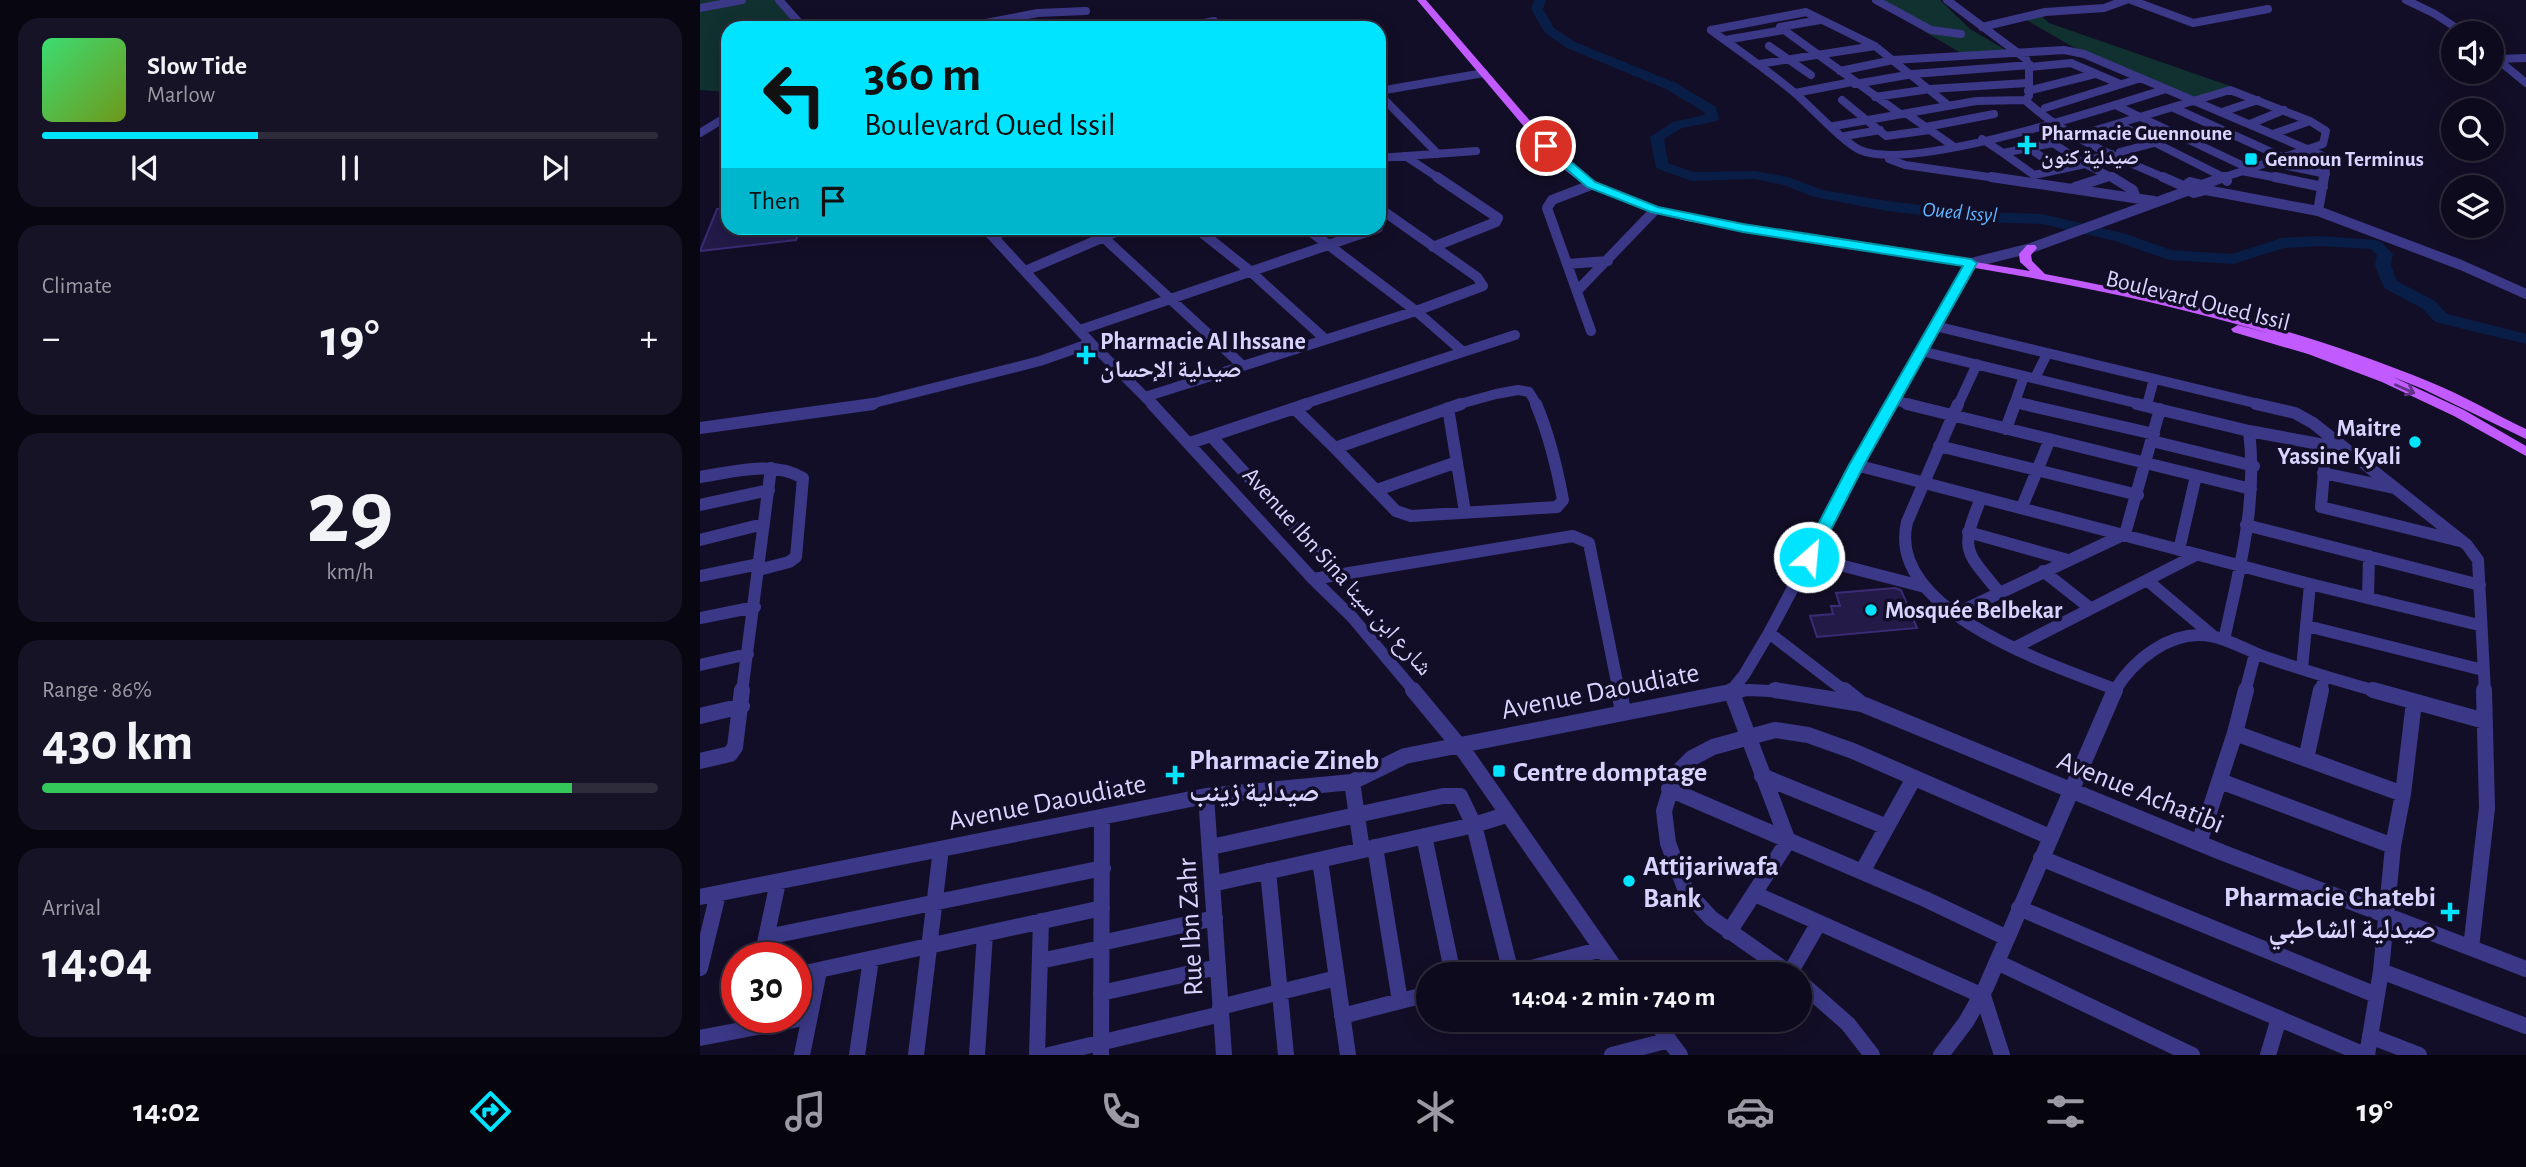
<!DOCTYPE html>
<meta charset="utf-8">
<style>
:root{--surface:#0e0a1d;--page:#171326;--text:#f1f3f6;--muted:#9b9aa4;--line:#2e2b3b;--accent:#00e4ff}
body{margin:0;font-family:"Alegreya Sans","Noto Naskh Arabic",sans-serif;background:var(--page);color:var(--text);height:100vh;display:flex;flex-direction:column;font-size:26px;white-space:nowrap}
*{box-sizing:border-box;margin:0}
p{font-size:23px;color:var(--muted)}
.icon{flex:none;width:38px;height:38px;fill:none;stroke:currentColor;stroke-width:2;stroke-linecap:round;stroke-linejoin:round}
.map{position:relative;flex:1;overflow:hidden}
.details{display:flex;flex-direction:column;gap:18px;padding:18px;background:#080610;width:700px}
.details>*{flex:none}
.guide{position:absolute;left:21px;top:21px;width:665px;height:214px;border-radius:21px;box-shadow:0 4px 18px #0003,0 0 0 2px var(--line);background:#00e4ff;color:#111;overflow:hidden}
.fabs{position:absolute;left:1741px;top:21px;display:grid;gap:14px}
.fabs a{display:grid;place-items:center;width:63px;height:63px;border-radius:50%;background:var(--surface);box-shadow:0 4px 18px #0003,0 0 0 2px var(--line);font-size:35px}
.speed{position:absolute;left:21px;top:942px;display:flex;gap:14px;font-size:35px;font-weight:700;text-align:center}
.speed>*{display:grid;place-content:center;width:91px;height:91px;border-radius:50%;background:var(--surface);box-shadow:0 4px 18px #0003,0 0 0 2px var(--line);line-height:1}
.speed .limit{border:10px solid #d22;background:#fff;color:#111}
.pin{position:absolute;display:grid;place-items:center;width:60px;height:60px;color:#fff;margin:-30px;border:4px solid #fff;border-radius:50%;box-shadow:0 2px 7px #0007}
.me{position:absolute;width:77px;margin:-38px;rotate:27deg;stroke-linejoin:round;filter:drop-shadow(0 0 5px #0008)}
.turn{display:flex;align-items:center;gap:24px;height:147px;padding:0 28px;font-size:32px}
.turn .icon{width:91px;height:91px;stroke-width:2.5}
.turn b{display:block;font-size:49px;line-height:60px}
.then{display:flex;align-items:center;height:66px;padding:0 28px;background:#0003;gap:14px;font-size:26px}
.big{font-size:52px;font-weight:600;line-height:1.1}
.details .tile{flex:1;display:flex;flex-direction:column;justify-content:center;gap:10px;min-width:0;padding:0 24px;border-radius:21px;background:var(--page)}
.details .dial{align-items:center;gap:0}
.dial b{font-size:91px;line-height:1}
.song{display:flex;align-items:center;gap:21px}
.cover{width:84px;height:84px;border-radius:10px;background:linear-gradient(135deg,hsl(140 70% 55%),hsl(80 70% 35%))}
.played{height:7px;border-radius:4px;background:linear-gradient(90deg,var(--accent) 35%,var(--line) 35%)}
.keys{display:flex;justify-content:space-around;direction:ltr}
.heat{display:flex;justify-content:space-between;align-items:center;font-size:38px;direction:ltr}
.charge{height:10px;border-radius:5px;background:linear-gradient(90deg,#34c759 86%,var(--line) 0)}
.trip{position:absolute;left:716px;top:962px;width:396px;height:70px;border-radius:35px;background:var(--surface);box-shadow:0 4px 18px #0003,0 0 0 2px var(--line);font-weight:600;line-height:70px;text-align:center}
.dock{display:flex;height:112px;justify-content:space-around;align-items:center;background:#06040c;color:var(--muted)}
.dock .icon{width:49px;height:49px}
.dock .selected{color:var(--accent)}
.dock b{font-size:32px;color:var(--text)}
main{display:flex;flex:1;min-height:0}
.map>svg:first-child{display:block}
.green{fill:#113130}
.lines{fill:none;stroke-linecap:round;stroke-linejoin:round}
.river{fill:#081e46;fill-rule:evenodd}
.building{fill:#231a48;stroke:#3a2b75;stroke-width:2}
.minor-far3{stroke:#3b3887;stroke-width:8}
.minor-far2{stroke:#3b3887;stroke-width:10}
.minor-far1{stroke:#3b3887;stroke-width:12}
.minor{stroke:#3b3887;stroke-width:16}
.major{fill:#c25bff;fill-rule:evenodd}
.oneway{stroke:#623188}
.route{fill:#00e4ff;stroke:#0094a6;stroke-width:2}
.poi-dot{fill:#00e4ff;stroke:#130e27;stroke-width:2.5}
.labels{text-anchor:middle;stroke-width:7;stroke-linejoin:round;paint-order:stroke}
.far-poi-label{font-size:21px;font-weight:bold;fill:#d9d4ff;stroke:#130e27;text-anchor:start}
.far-water-label{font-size:21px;font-style:italic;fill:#62b6ff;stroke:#130e27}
.street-label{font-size:24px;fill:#d9d4ff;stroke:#130e27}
.poi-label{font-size:24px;font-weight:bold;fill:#d9d4ff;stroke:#130e27;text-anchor:start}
.near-street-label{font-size:28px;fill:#d9d4ff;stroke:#130e27}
.near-poi-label{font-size:28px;font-weight:bold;fill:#d9d4ff;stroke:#130e27;text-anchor:start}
</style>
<main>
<section class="details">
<div class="tile">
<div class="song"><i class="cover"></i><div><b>Slow Tide</b><p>Marlow</p></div></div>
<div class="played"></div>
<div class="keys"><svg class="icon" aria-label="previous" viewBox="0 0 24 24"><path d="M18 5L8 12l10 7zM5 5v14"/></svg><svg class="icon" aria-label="pause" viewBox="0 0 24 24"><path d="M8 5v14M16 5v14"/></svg><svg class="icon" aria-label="next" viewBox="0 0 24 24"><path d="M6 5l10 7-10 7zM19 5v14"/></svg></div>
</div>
<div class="tile"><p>Climate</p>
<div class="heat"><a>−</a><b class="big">19°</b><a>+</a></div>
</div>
<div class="tile dial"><b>29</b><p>km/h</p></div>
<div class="tile"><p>Range · 86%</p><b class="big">430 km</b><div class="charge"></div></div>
<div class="tile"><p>Arrival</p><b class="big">14:04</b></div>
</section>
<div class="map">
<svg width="1826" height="1055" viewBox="0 0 1826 1055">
<rect width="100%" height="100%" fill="#130e27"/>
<path class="green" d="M 0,0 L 80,0 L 103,28 L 28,28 L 28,92 L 0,90 Z
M 1172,0 L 1240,0 L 1270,29 L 1309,52 L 1264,55 Z
M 1341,16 L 1349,23 L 1533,87 L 1500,100 L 1373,47 L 1323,18 Z"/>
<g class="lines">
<path class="river" d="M 834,0 L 846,0 L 843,9 L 854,28 L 875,42 L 976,83 L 1016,107 L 1019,118 L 1017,121 L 982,128 L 964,139 L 968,163 L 993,172 L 1054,171 L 1088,177 L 1123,190 L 1187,201 L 1283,212 L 1342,214 L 1426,234 L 1471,250 L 1532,254 L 1582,238 L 1620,236 L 1675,240 L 1681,242 L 1693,254 L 1691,265 L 1697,281 L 1735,301 L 1747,314 L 1826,334 L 1826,344 L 1735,322 L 1723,309 L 1684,288 L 1675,265 L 1677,255 L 1671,249 L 1620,246 L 1584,248 L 1533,264 L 1469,260 L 1415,241 L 1342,224 L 1283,222 L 1187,211 L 1114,197 L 1084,185 L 1054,179 L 991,181 L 956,168 L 950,137 L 973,122 L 1005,115 L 1004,112 L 966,89 L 867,48 L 845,33 L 831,9 Z"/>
</g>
<path class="building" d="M 28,208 L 28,228 L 101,228 L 96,240 L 0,251 L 17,209 Z
M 1195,588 L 1201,590 L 1217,628 L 1117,637 L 1110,616 L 1133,614 L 1131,606 L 1140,606 L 1136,593 Z"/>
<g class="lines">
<path class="minor-far3" d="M 79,0 L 104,28
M 1176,0 L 1231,30 L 1261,34
M 1247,0 L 1326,59 L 1329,68 L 1329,96 L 1325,100 C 1366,138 1417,157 1467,179
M 1431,0 L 1493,23 L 1568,9
M 1706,0 L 1735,14 L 1764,33
M 0,8 L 42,0
M 1080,27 L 1120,20
M 1282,27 L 1345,12 L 1404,8 L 1426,0
M 259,28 L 338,13 L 386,11
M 479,28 L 514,21
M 1011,30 C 1039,51 1069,71 1096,94 C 1111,107 1145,144 1160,150 C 1211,173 1408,107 1466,89
M 1011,30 L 1106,12 L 1175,46 L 1248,105
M 1025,40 L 1084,30 L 1199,113
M 1069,46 L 1111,75
M 1792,55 L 1826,83
M 1798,59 L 1826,58
M 1059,64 L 1175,46
M 1330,67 L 1371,63 L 1420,84
M 1140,71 L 1193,60 L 1364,50 L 1384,54 L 1628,158 L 1624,179
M 1155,84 L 1213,74 L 1330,65
M 679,91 L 784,73
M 1328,91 L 1395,74
M 1095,93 L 1152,82
M 679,94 L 738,154
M 1175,97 L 1230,89 L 1327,83
M 1142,100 L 1186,136 L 1230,130
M 1415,105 L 1550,169
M 1345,108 L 1441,78
M 1474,108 L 1582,157
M 1522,112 L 1558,100
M 1207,114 L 1253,146
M 1550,124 L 1584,110
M 1420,125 L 1527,179
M 1134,126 L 1276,101 L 1325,100
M 1226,127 L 1294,114
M 0,133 L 28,116
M 1386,133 L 1530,90 L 1610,121 L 1626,131 L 1623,144 L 1519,179
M 1573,134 L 1610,121
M 1145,136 L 1180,130
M 1282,139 L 1303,153 L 1353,143 L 1381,162 L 1411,154
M 1329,148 L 1359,169
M 1420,152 L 1454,143
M 1303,153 L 1334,175 L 1385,164
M 705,156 L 740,179
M 679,158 L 776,151
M 1189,159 L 1205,165 L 1303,179
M 1381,162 L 1415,179
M 1569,162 L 1626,174
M 1542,171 L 1583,179
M 1401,179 L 1411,176"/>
<path class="minor-far2" d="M 1291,177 L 1454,201
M 1412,177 L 1433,190 L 1436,198
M 1463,177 L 1483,186
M 1526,177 L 1527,181
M 1575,177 L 1623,187
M 1490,182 L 1502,185 L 1506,190 L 1494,193 L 1483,187 Z
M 891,185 L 852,200 L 847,208 L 891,331
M 1502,185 L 1524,177
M 1375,187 L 1406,177
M 1506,190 L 1618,211 L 1761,265 L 1826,294
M 1618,211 L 1624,177
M 285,228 L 391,343 L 453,405
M 496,228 L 550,271 L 625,339
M 606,228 L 716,311 L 762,351
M 293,236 L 312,228
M 403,237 L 543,366
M 733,247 L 796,222 L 798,218 L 737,177
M 867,264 L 908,261
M 325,271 L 425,228
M 877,291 L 955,210
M 1235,326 L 1563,405
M 380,330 L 678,228
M 1221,351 L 1444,405
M 1335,378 L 1347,354
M 445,397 L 716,311 L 783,286 L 777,277 L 679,208
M 1193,400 L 1214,405
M 1316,402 L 1330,405
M 166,405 L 340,361 L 391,343
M 601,405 L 815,335
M 756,405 L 796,394 L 818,390 L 829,392 L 837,405
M 1190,405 L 1271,263 L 1331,248 L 1487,191
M 1258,405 L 1277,364
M 1314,405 L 1324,376
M 1447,405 L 1454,379"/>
<path class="minor-far1" d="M 452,404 L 613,579 L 652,617 L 715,692
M 1207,404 L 1551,489
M 1258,404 L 1207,522 C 1185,612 1356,666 1417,690
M 1323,404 L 1454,434
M 1437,404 L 1549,431 C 1558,502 1539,571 1524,640
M 1556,404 L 1595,413 L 1613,423 L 1767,545 L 1778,560 L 1785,692
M 748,408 L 765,512
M 595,409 L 635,448
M 0,428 L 173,404
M 1306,429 L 1315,404
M 1549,431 L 1630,446
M 511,436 L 638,575
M 1452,441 L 1554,466
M 490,443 L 607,404
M 1640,444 L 1626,449 L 1621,507 L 1760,541
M 1239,446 L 1438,495
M 635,448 L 696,511 L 711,516 L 857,507 L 863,500 C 857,468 849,434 836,404
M 635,448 L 761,404
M 1156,465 L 1610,584 L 1779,625
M 1623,473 L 1694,488
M 0,477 C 32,472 74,460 103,478 L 96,557 L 89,562 L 58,570
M 677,490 L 757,462
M 1281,498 C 1260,550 1264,550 1299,592
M 0,505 L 69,490
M 1322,507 L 1350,439
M 1546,525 L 1780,585
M 1268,532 L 1368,560
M 0,540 L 63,524
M 1479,550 L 1496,476
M 1109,557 L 1225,587
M 1343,571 L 1390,608
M 0,576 L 59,564
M 613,579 L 873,536 L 889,543 L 919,692
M 1448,581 L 1512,635
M 1668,598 L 1669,556
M 1255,614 L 1425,534 L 1460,409
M 0,618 L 55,607
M 1607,626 L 1783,670
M 1069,633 L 1146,692
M 1314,648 L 1496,555
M 0,665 L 48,654
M 1602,669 L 1610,584
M 1031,691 L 1044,675 L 1069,633 L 1191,404
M 42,692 L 71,468
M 1025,692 L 1049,690 L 1093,692
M 1414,692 C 1433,660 1471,629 1511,636 C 1532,640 1551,653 1571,659 C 1607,671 1643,682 1680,692
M 1545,692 L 1555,654
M 1621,692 L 1624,676"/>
<path class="minor" d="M 713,690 L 766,754 L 920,975
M 919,690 L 923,712
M 1075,690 L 1162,704 L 1521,852 L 1826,969
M 1144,690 L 1159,702
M 1673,690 L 1785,721
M 0,716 L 42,706
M 1535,733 L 1703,794
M 1606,759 L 1621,690
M 0,761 L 30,754 L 35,747 L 42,690
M 1062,776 L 1187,827
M 1520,781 L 1693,846
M 652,782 L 662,850
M 969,789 L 1225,899 L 1307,938
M 506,796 L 524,1055
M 724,836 L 753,975
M 1499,843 L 1535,733 L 1546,690
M 511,847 L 743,796 L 760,796 L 774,825 L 811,973
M 675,847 L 700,1001
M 1341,858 L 1676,995
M 620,860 L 648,1055
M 568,871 L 586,1055
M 1162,872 L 1214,778
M 512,884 L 774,825 L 806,815
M 1055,894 L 1283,996
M 0,897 L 506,796 L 652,782 L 705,756 L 1040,690
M 1319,908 L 1665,1055
M 1029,932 L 1088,841 L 1031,691
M 67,937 L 403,868
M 401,943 L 515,918
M 1771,948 L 1787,808 L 1784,690
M 62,957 L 78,882
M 340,961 L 401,948
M 1297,962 L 1492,1055
M 0,968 L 18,894
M 1681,971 L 1826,1026
M 1090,973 L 1118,924
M 96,975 L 402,908
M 806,975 L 902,949
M 1092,975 L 1011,918 L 986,891 L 968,843 L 964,811 L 975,775 L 992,758 L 1013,747 L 1075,730 L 1108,735 L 1153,751 L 1350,837
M 1099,981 L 1148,1024 L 1172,1055
M 401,993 L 518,967
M 1283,996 L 1302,1055
M 520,1007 L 637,978
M 642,1016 L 728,994
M 954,1020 L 980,1055
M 1670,1036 L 1719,1055
M 0,1038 L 109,1017
M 102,1055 L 119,971
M 157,1055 L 171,959
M 216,1055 L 241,849
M 277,1055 L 285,934
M 337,1055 L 341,921
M 349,1055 L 521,1014
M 401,1055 L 402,817
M 912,1055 L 969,1040
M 1241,1055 L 1266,1022 L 1286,987 L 1415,690
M 1568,1055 L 1579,1018
M 1667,1055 L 1681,971 L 1693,846 L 1703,794 L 1714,702"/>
<path class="major" d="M 717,0 L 726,0 L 850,144 L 895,183 L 959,208 L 987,215 L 1330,271 L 1320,262 L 1319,254 L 1327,245 L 1335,245 L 1337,248 L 1331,255 L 1332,261 L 1345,274 C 1477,299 1606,331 1730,382 C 1763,395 1794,414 1826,429 L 1826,439 L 1723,389 L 1693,377 L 1764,410 L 1826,446 L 1826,456 L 1754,416 L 1682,382 L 1608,354 L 1533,332 L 1531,329 L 1538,325 L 1571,334 C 1381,277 1182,255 987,221 L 951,212 L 887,187 L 865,170 L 842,148 Z"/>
</g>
<defs><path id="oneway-shaft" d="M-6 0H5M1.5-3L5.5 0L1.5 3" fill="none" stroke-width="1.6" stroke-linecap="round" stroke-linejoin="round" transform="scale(1.75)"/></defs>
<use class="oneway" href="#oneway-shaft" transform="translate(1705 389) rotate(24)"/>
<path class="route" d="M 842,144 L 850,144 L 895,182 L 958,207 L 1043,224 L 1271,259 L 1277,263 L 1164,465 L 1115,561 L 1103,561 L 1101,557 L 1149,465 L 1263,266 L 1043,232 L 951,212 L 887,187 L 842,148 Z"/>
<g class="poi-dot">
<path d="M1323.5 134.5h7v7h7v7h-7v7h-7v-7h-7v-7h7z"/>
<rect x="1544" y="152" width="14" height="14" rx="3.5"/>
<path d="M382.5 344.5h7v7h7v7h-7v7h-7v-7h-7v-7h7z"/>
<circle cx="1715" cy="442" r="7"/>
<circle cx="1171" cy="610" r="7"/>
<rect x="792" y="764" width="14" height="14" rx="3.5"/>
<path d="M471.5 764.5h7v7h7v7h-7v7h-7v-7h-7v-7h7z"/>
<circle cx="929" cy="881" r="7"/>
<path d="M1746.5 901.5h7v7h7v7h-7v7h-7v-7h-7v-7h7z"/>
</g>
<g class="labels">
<g class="far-poi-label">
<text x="1341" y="140">Pharmacie Guennoune<tspan x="1341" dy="24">صيدلية كنون</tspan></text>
<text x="1565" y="166">Gennoun Terminus</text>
</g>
<g class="far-water-label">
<text transform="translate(1260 212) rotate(5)" y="7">Oued Issyl</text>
</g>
<g class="street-label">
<text transform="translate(1498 300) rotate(14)" y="8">Boulevard Oued Issil</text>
<text transform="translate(638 571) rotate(48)" y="8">Avenue Ibn Sina شارع ابن سينا</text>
</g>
<g class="poi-label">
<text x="400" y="349">Pharmacie Al Ihssane<tspan x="400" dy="28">صيدلية الإحسان</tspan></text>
<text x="1701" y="436" text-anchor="end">Maitre<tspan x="1701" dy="28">Yassine Kyali</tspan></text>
<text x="1185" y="618">Mosquée Belbekar</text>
</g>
<g class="near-street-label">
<text transform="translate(900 690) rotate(-11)" y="10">Avenue Daoudiate</text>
<text transform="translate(1441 791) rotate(22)" y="10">Avenue Achatibi</text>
<text transform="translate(347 801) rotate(-11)" y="10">Avenue Daoudiate</text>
<text transform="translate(489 927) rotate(-93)" y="10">Rue Ibn Zahr</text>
</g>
<g class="near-poi-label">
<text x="489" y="769">Pharmacie Zineb<tspan x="489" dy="32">صيدلية زينب</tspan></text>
<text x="813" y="781">Centre domptage</text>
<text x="943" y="875">Attijariwafa<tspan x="943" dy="32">Bank</tspan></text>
<text x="1736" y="906" text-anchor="end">Pharmacie Chatebi<tspan x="1736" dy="32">صيدلية الشاطبي</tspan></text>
</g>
</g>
</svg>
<div class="fabs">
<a><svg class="icon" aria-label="sound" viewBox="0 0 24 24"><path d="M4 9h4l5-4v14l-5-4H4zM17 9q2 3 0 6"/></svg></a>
<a><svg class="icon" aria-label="search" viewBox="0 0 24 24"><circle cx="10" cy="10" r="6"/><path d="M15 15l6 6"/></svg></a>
<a><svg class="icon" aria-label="layers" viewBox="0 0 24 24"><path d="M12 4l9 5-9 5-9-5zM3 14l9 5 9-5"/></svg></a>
</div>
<div class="speed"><div class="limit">30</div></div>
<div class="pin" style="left:846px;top:146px;background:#d93025"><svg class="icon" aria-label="arrive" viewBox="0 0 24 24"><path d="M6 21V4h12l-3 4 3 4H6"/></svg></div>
<svg class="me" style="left:1109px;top:557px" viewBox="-20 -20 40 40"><circle r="17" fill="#00e4ff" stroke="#fff" stroke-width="3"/><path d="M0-11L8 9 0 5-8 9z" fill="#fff"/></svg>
<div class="trip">14:04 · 2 min · 740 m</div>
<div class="guide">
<div class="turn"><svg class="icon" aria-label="left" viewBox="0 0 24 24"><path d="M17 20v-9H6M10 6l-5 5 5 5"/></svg><div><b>360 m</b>Boulevard Oued Issil</div></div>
<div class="then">Then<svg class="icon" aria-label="arrive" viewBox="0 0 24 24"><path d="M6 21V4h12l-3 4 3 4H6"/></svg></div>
</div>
</div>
</main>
<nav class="dock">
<b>14:02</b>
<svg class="icon selected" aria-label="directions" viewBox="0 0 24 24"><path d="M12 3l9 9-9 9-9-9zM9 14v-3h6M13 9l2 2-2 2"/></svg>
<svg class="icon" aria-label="music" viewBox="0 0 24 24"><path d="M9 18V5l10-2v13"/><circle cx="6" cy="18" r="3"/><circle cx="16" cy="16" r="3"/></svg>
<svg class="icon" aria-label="phone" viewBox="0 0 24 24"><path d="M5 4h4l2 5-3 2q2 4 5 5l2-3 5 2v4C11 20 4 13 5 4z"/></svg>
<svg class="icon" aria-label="climate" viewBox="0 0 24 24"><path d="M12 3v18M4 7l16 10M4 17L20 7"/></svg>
<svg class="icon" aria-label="car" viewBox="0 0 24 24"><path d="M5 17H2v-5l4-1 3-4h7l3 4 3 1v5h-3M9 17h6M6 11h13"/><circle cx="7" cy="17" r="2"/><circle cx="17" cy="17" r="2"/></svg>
<svg class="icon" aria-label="filters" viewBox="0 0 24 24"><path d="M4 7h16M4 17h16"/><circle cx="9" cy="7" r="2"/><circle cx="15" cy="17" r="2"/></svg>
<b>19°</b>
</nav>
